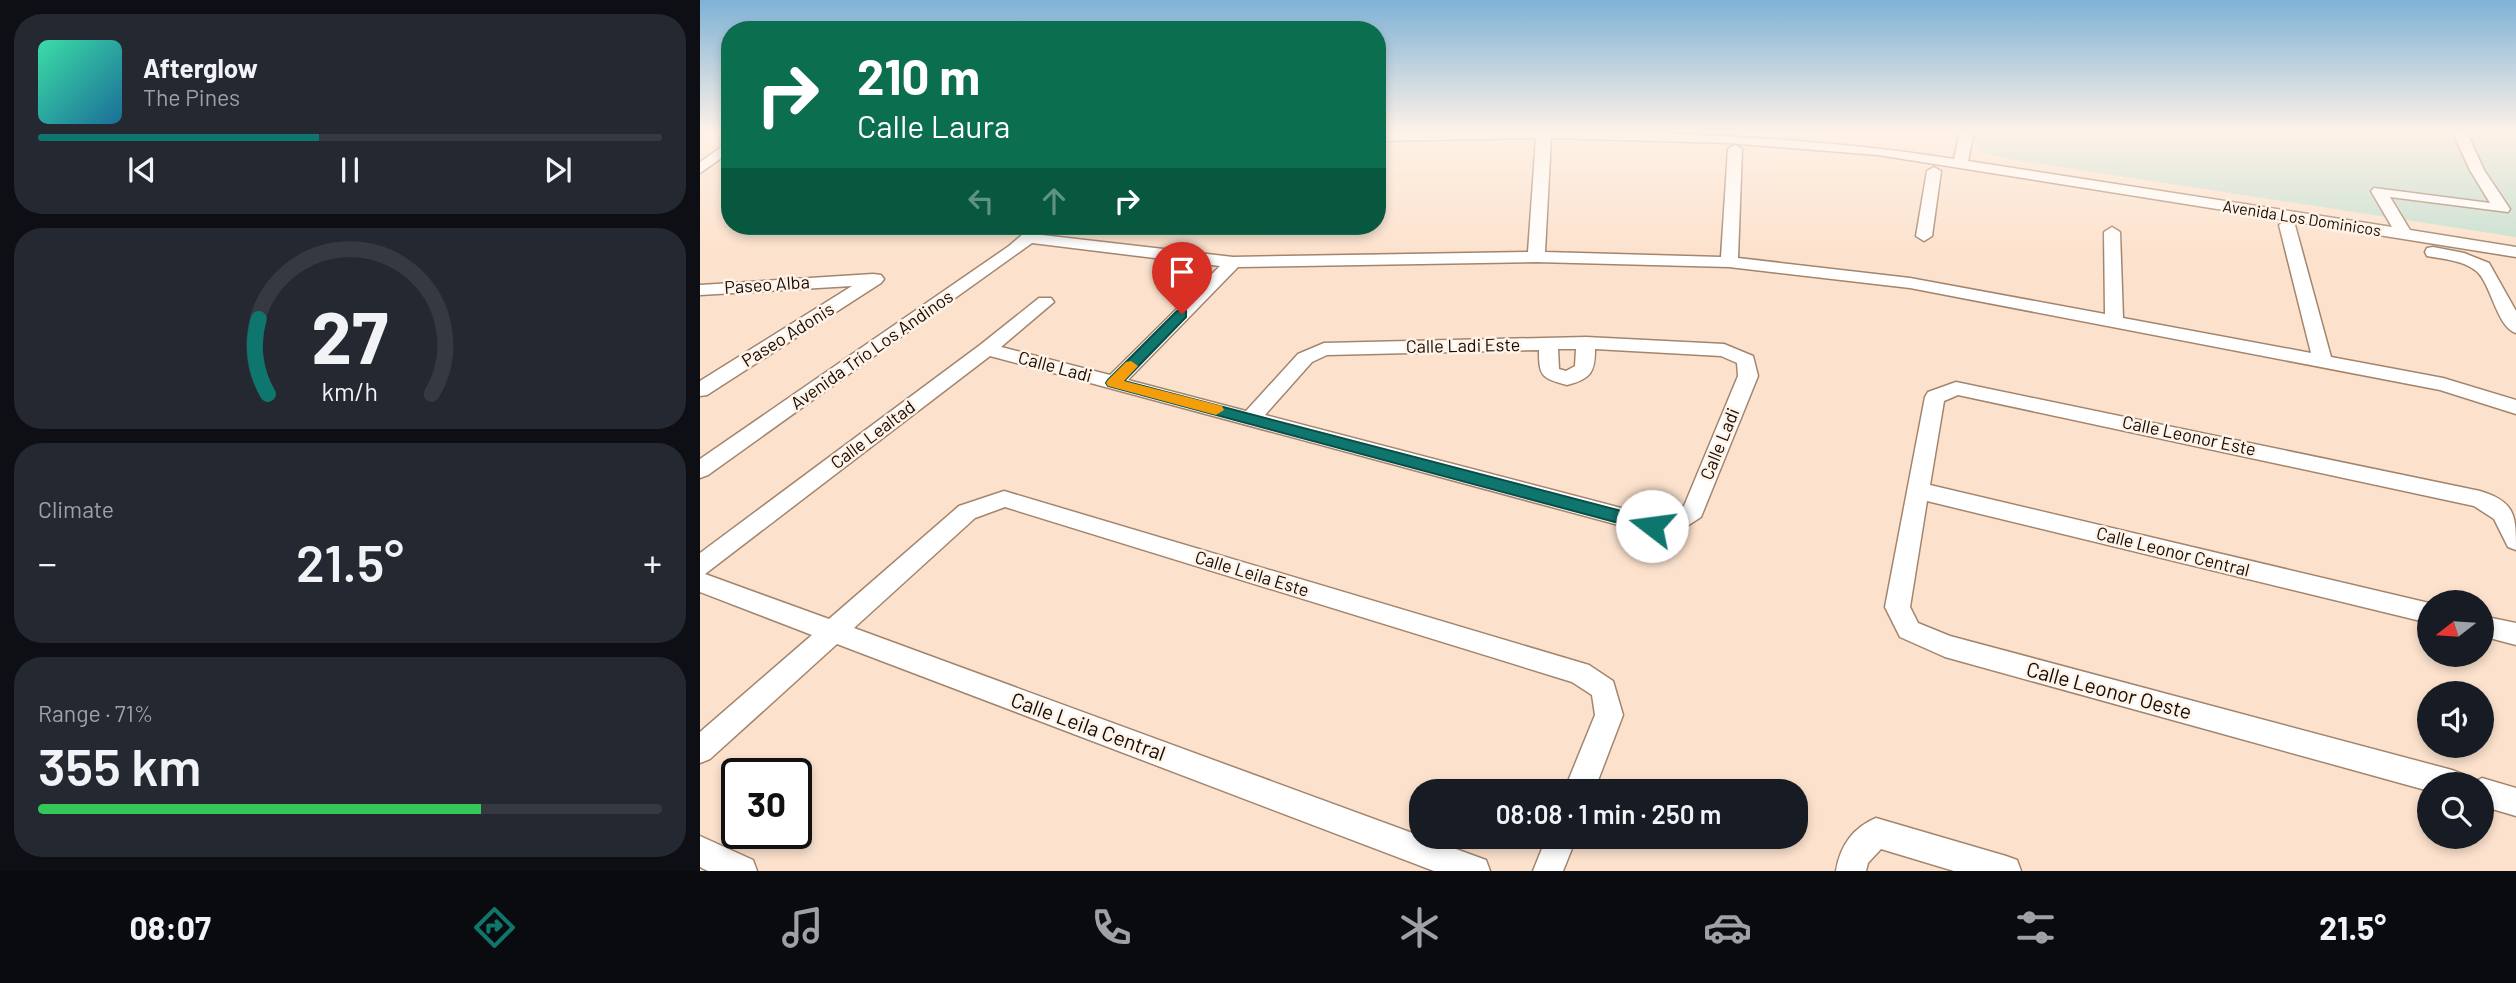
<!DOCTYPE html>
<meta charset="utf-8">
<style>
:root{--surface:#171b24;--page:#242831;--text:#f1f3f6;--muted:#9ea1a6;--line:#363941;--accent:#0f766e}
body{margin:0;font-family:Barlow,sans-serif;background:var(--page);color:var(--text);height:100vh;display:flex;flex-direction:column;font-size:26px;white-space:nowrap}
*{box-sizing:border-box;margin:0}
p{font-size:23px;color:var(--muted)}
.icon{flex:none;width:38px;height:38px;fill:none;stroke:currentColor;stroke-width:2;stroke-linecap:round;stroke-linejoin:round}
.map{position:relative;flex:1;overflow:hidden}
.side{display:flex;flex-direction:column;gap:14px;padding:14px;background:#0d0f14;width:700px}
.side>*{flex:none}
.hud{position:absolute;left:21px;top:21px;width:665px;height:214px;border-radius:28px;box-shadow:0 4px 10px #0003;background:#0b6e4f;color:#fff;overflow:hidden}
.needle{width:46px;rotate:253deg}
.controls{position:absolute;left:1717px;top:590px;display:grid;gap:14px}
.controls a{display:grid;place-items:center;width:77px;height:77px;border-radius:50%;background:var(--surface);box-shadow:0 4px 10px #0003;font-size:35px}
.speed{position:absolute;left:21px;top:758px;display:flex;gap:14px;font-size:35px;font-weight:700;text-align:center}
.speed>*{display:grid;place-content:center;width:91px;height:91px;border-radius:50%;background:var(--surface);box-shadow:0 4px 10px #0003;line-height:1}
.speed .limit{border:4px solid #111;border-radius:10px;background:#fff;color:#111}
.pin{position:absolute;display:grid;place-items:center;width:60px;height:60px;color:#fff;margin:-72px -30px;border-radius:50% 50% 50% 0;rotate:-45deg;box-shadow:0 0 7px #0007}
.pin .icon{rotate:45deg}
.me{position:absolute;width:77px;margin:-38px;rotate:285deg;stroke-linejoin:round;filter:drop-shadow(0 0 5px #0008)}
.turn{display:flex;align-items:center;gap:24px;height:147px;padding:0 21px;font-size:32px}
.turn .icon{width:91px;height:91px;stroke-width:2.5}
.turn b{display:block;font-size:49px;line-height:60px}
.lanes{display:flex;align-items:center;height:66px;padding:0 21px;background:#0003;justify-content:center;gap:35px;direction:ltr}
.lanes .off{opacity:.35}
.big{font-size:52px;font-weight:600;line-height:1.1}
.side .widget{flex:1;display:flex;flex-direction:column;justify-content:center;gap:10px;min-width:0;padding:0 24px;border-radius:28px;background:var(--page)}
.side .dial{align-items:center;gap:0}
.dial svg{height:182px;overflow:visible;fill:none;stroke:var(--line);stroke-width:7;stroke-linecap:round;text-anchor:middle}
.dial text{fill:var(--text);stroke:none}
.song{display:flex;align-items:center;gap:21px}
.cover{width:84px;height:84px;border-radius:10px;background:linear-gradient(135deg,hsl(160 70% 55%),hsl(200 70% 35%))}
.played{height:7px;border-radius:4px;background:linear-gradient(90deg,var(--accent) 45%,var(--line) 45%)}
.keys{display:flex;justify-content:space-around;direction:ltr}
.heat{display:flex;justify-content:space-between;align-items:center;font-size:38px;direction:ltr}
.charge{height:10px;border-radius:5px;background:linear-gradient(90deg,#34c759 71%,var(--line) 0)}
.trip{position:absolute;left:709px;top:779px;width:399px;height:70px;border-radius:28px;background:var(--surface);box-shadow:0 4px 10px #0003;font-weight:600;line-height:70px;text-align:center}
.tabs{display:flex;height:112px;justify-content:space-around;align-items:center;background:#090b0e;color:var(--muted)}
.tabs .icon{width:49px;height:49px}
.tabs .on{color:var(--accent)}
.tabs b{font-size:32px;color:var(--text)}
main{display:flex;flex:1;min-height:0}
.map>svg:first-child{display:block}
.green{fill:#c7e0d1}
.lines{fill:none;stroke-linecap:round;stroke-linejoin:round}
.minor-casing{stroke:#a3856e;stroke-width:3}
.minor{fill:#fff;fill-rule:evenodd}
.route{fill:#0f766e;stroke:#0a4d48;stroke-width:2}
.slow{fill:#f59e0b}
.labels{text-anchor:middle;stroke-width:5;stroke-linejoin:round;paint-order:stroke}
.far-street-label{font-size:16px;fill:#150b04;stroke:#fff2e7}
.street-label{font-size:18px;fill:#150b04;stroke:#fff2e7}
.near-street-label{font-size:21px;fill:#150b04;stroke:#fff2e7}
</style>
<main>
<section class="side">
<div class="widget">
<div class="song"><i class="cover"></i><div><b>Afterglow</b><p>The Pines</p></div></div>
<div class="played"></div>
<div class="keys"><svg class="icon" aria-label="previous" viewBox="0 0 24 24"><path d="M18 5L8 12l10 7zM5 5v14"/></svg><svg class="icon" aria-label="pause" viewBox="0 0 24 24"><path d="M8 5v14M16 5v14"/></svg><svg class="icon" aria-label="next" viewBox="0 0 24 24"><path d="M6 5l10 7-10 7zM19 5v14"/></svg></div>
</div>
<div class="widget dial"><svg viewBox="0 0 100 80">
<path d="M14 69A42 42 0 1 1 86 69"/>
<path d="M14 69A42 42 0 0 1 10 36" stroke="#0f766e"/>
<text x="50" y="56" font-size="32" font-weight="700">27</text>
<text x="50" y="72" font-size="11">km/h</text>
</svg></div>
<div class="widget"><p>Climate</p>
<div class="heat"><a>−</a><b class="big">21.5°</b><a>+</a></div>
</div>
<div class="widget"><p>Range · 71%</p><b class="big">355 km</b><div class="charge"></div></div>
</section>
<div class="map">
<svg width="1816" height="871" viewBox="0 0 1816 871">
<rect width="100%" height="100%" fill="#fce2cd"/>
<path class="green" d="M 1275,131 L 1810,131 L 1816,143 L 1816,237 L 1303,158 L 1283,152 L 1276,146 Z"/>
<g class="lines">
<defs>
<path id="minor" d="M 877,131 C 1003,134 1128,139 1254,159 L 1260,131 L 1274,131 L 1268,161 L 1692,227 L 1671,191 L 1674,188 L 1790,203 L 1770,170 L 1752,131 L 1766,131 L 1784,170 L 1810,209 L 1808,212 L 1690,197 L 1710,230 L 1816,247 L 1816,257 L 1591,221 L 1595,225 L 1631,357 L 1743,378 L 1816,400 L 1816,414 L 1740,390 L 1210,288 L 1029,267 L 836,262 L 538,267 L 428,380 L 546,411 L 598,354 L 624,343 L 886,337 L 1024,344 L 1053,356 L 1058,376 L 1001,517 L 981,530 L 952,534 L 290,356 L 5,574 L 129,619 L 259,506 L 304,491 L 889,665 L 913,681 L 923,715 L 894,791 L 864,791 L 895,715 L 892,695 L 872,682 L 305,507 L 275,518 L 154,628 L 775,856 L 786,860 L 790,871 L 734,871 L 137,644 L 10,759 L 0,763 L 0,732 L 112,635 L 0,592 L 0,553 L 280,345 L 339,298 L 351,298 L 354,302 L 301,347 L 410,375 L 520,266 L 332,243 L 8,475 L 0,478 L 0,459 L 309,246 L 331,227 L 343,227 L 345,230 L 342,235 L 533,257 L 828,252 L 836,138 L 677,141 L 677,133 ZM 851,138 L 1028,143 L 1178,155 L 1586,220 L 1579,225 L 1611,353 L 1423,318 L 1420,232 L 1412,227 L 1404,232 L 1405,314 L 1210,278 L 1038,258 L 1042,149 L 1035,145 L 1028,149 L 1021,257 L 845,252 ZM 858,349 L 876,349 L 875,366 L 866,371 L 859,369 ZM 895,349 L 1021,356 L 1037,363 L 1038,376 L 984,506 L 968,516 L 952,516 L 565,415 L 612,362 L 627,355 L 839,350 C 839,376 841,378 867,385 C 891,379 895,372 895,349 Z
M 30,141 L 30,152 L 0,173 L 0,162 Z
M 1234,167 L 1241,171 L 1232,236 L 1224,241 L 1216,236 L 1227,171 Z
M 1733,247 L 1764,253 L 1789,263 L 1816,311 L 1816,333 C 1796,327 1791,281 1775,270 C 1762,260 1742,259 1727,256 L 1725,252 L 1727,248 Z
M 173,274 L 181,275 L 184,279 L 181,283 L 7,395 L 0,396 L 0,381 L 152,286 L 0,295 L 0,285 Z
M 1256,382 L 1780,491 C 1816,502 1816,516 1816,550 L 1808,547 L 1794,519 L 1774,506 L 1258,395 L 1244,401 L 1230,485 L 1729,603 L 1729,623 L 1227,501 L 1210,607 L 1218,623 L 1250,636 L 1752,770 L 1762,774 L 1766,784 L 1729,784 L 1729,791 L 1245,657 L 1200,637 L 1185,607 L 1225,397 L 1228,392 Z
M 1782,616 L 1816,623 L 1816,645 L 1782,636 Z
M 1782,778 L 1816,788 L 1816,816 L 1782,806 L 1782,784 L 1771,784 Z
M 1176,818 L 1306,856 L 1317,860 L 1321,871 L 1254,871 L 1181,849 L 1168,863 L 1166,871 L 1136,871 C 1140,847 1152,828 1176,818 Z
M 0,836 L 53,860 L 57,871 L 8,871 L 0,867 Z
M 847,836 L 877,836 L 863,871 L 833,871 Z"/>
</defs>
<use href="#minor" class="minor-casing"/>
<use href="#minor" class="minor"/>
</g>
<linearGradient id="sky" x2="0" y2="1"><stop stop-color="#7fb2d6"/><stop offset="0.52" stop-color="#fef2e8"/><stop offset="1" stop-color="#fef2e8" stop-opacity="0"/></linearGradient>
<rect width="1816" height="253" fill="url(#sky)"/>
<path class="route" d="M 482,310 L 486,311 L 486,317 L 424,381 L 952,519 L 959,521 L 961,526 L 959,530 L 952,532 L 408,386 L 406,383 L 408,380 L 477,311 Z"/>
<path class="slow" d="M 431,361 L 438,366 L 424,381 L 522,406 L 524,410 L 516,415 L 408,386 L 406,383 L 408,380 L 426,362 Z"/>
<g class="labels">
<g class="far-street-label">
<text transform="translate(1602 218) rotate(9)" y="6">Avenida Los Dominicos</text>
</g>
<g class="street-label">
<text transform="translate(67 285) rotate(-4)" y="6">Paseo Alba</text>
<text transform="translate(88 335) rotate(-32)" y="6">Paseo Adonis</text>
<text transform="translate(763 346) rotate(-1)" y="6">Calle Ladi Este</text>
<text transform="translate(172 350) rotate(-35)" y="6">Avenida Trío Los Andinos</text>
<text transform="translate(355 367) rotate(15)" y="6">Calle Ladi</text>
<text transform="translate(173 435) rotate(-37)" y="6">Calle Lealtad</text>
<text transform="translate(1489 436) rotate(12)" y="6">Calle Leonor Este</text>
<text transform="translate(1020 444) rotate(-68)" y="6">Calle Ladi</text>
<text transform="translate(1473 552) rotate(14)" y="6">Calle Leonor Central</text>
<text transform="translate(552 574) rotate(17)" y="6">Calle Leila Este</text>
</g>
<g class="near-street-label">
<text transform="translate(1409 691) rotate(15)" y="7">Calle Leonor Oeste</text>
<text transform="translate(388 727) rotate(20)" y="7">Calle Leila Central</text>
</g>
</g>
</svg>
<div class="controls">
<a><svg class="needle" viewBox="-14 -14 28 28"><path d="M0-13l5 13h-10z" fill="#e53935"/><path d="M0 13l5-13h-10z" fill="#9ea1a6"/></svg></a>
<a><svg class="icon" aria-label="sound" viewBox="0 0 24 24"><path d="M4 9h4l5-4v14l-5-4H4zM17 9q2 3 0 6"/></svg></a>
<a><svg class="icon" aria-label="search" viewBox="0 0 24 24"><circle cx="10" cy="10" r="6"/><path d="M15 15l6 6"/></svg></a>
</div>
<div class="speed"><div class="limit">30</div></div>
<div class="pin" style="left:482px;top:314px;background:#d93025"><svg class="icon" aria-label="arrive" viewBox="0 0 24 24"><path d="M6 21V4h12l-3 4 3 4H6"/></svg></div>
<svg class="me" style="left:952px;top:526px" viewBox="-20 -20 40 40"><circle r="19" fill="#fff"/><path d="M0-13L10 11 0 6-10 11z" fill="#0f766e"/></svg>
<div class="trip">08:08 · 1 min · 250 m</div>
<div class="hud">
<div class="turn"><svg class="icon" aria-label="right" viewBox="0 0 24 24"><path d="M7 20v-9h11M14 6l5 5-5 5"/></svg><div><b>210 m</b>Calle Laura</div></div>
<div class="lanes"><svg class="icon off" aria-label="left" viewBox="0 0 24 24"><path d="M17 20v-9H6M10 6l-5 5 5 5"/></svg><svg class="icon off" aria-label="ahead" viewBox="0 0 24 24"><path d="M12 20V5M6 11l6-6 6 6"/></svg><svg class="icon" aria-label="right" viewBox="0 0 24 24"><path d="M7 20v-9h11M14 6l5 5-5 5"/></svg></div>
</div>
</div>
</main>
<nav class="tabs">
<b>08:07</b>
<svg class="icon on" aria-label="directions" viewBox="0 0 24 24"><path d="M12 3l9 9-9 9-9-9zM9 14v-3h6M13 9l2 2-2 2"/></svg>
<svg class="icon" aria-label="music" viewBox="0 0 24 24"><path d="M9 18V5l10-2v13"/><circle cx="6" cy="18" r="3"/><circle cx="16" cy="16" r="3"/></svg>
<svg class="icon" aria-label="phone" viewBox="0 0 24 24"><path d="M5 4h4l2 5-3 2q2 4 5 5l2-3 5 2v4C11 20 4 13 5 4z"/></svg>
<svg class="icon" aria-label="climate" viewBox="0 0 24 24"><path d="M12 3v18M4 7l16 10M4 17L20 7"/></svg>
<svg class="icon" aria-label="car" viewBox="0 0 24 24"><path d="M5 17H2v-5l4-1 3-4h7l3 4 3 1v5h-3M9 17h6M6 11h13"/><circle cx="7" cy="17" r="2"/><circle cx="17" cy="17" r="2"/></svg>
<svg class="icon" aria-label="filters" viewBox="0 0 24 24"><path d="M4 7h16M4 17h16"/><circle cx="9" cy="7" r="2"/><circle cx="15" cy="17" r="2"/></svg>
<b>21.5°</b>
</nav>
